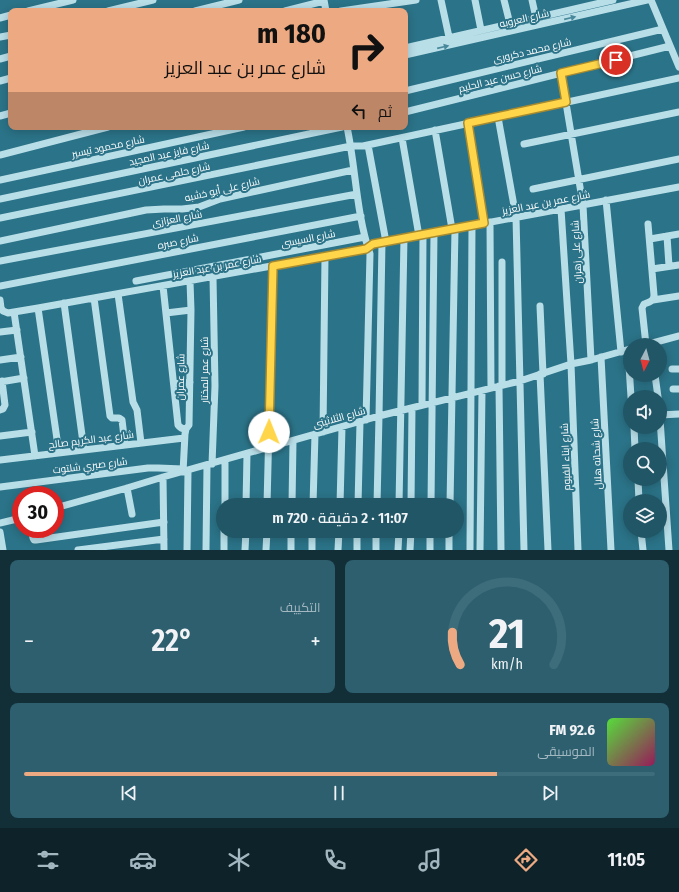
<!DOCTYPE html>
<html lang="ar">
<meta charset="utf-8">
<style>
:root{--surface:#205666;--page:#2d5f6f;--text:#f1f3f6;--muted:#a2b7bf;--line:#3d6c7a;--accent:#eda981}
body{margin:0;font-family:"Fira Sans Condensed",Cairo,sans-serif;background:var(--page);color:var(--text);direction:rtl;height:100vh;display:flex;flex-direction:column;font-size:15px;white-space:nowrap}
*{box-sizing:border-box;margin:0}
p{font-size:13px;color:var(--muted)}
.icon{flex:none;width:22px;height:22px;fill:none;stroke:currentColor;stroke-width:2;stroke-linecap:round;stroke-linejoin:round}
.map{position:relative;height:550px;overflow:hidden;direction:ltr}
.sheet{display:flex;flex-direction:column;gap:10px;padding:10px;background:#122f38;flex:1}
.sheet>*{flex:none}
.guide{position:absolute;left:8px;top:8px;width:400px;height:122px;border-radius:8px;box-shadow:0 2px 10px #0003;direction:rtl;background:#eda981;color:#111;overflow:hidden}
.needle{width:26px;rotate:186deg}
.tools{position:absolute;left:623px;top:338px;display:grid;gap:8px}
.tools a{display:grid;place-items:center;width:44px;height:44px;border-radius:50%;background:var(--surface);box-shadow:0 2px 10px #0003;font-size:20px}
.speed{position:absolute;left:12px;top:486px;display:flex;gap:8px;font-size:20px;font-weight:700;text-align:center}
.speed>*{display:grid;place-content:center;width:52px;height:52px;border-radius:50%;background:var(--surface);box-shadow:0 2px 10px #0003;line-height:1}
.speed .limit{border:6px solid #d22;background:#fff;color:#111}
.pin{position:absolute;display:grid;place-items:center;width:34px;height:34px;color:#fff;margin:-17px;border:2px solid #fff;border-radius:50%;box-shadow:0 1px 4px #0007}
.me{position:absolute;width:44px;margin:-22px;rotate:1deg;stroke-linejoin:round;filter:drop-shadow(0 0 3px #0008)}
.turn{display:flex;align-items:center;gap:14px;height:84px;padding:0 16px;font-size:18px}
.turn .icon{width:52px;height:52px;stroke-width:2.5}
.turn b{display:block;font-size:28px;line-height:34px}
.then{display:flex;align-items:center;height:38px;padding:0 16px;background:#0003;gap:8px;font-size:15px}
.big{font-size:30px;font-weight:600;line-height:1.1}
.sheet .tile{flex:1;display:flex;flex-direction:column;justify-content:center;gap:6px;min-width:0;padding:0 14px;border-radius:8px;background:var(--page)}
.sheet .dial{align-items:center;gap:0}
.dial svg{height:104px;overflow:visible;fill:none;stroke:var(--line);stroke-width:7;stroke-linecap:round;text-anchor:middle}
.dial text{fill:var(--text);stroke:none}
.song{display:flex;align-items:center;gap:12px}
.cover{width:48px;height:48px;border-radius:6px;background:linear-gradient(135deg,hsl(110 70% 55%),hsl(330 70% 35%))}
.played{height:4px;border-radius:2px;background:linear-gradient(90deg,var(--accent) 75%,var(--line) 75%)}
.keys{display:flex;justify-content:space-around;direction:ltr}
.heat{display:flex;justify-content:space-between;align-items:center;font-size:22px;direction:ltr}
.sheet .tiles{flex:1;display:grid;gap:10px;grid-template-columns:1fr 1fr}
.tile:last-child{grid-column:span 2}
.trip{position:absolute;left:216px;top:498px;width:248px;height:40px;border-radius:20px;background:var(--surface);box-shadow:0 2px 10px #0003;font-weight:600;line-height:40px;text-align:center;direction:rtl}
.menu{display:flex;height:64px;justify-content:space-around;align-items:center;background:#0d2229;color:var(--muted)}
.menu .icon{width:28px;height:28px}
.menu .selected{color:var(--accent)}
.menu b{font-size:18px;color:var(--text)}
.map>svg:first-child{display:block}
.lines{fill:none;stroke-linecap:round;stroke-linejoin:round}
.minor{stroke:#b8dee8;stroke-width:7}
.oneway{fill:#47889b}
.route-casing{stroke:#a68a30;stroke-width:10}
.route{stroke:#ffd54a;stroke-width:7}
.labels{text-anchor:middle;stroke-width:4;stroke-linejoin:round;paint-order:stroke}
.street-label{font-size:10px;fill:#fff;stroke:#2b7388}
</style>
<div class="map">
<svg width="679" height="550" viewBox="0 0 679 550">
<rect width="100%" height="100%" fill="#2b7388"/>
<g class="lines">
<path class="minor" d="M 324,0 L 326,11
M 441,0 L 449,37
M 475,0 L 481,30
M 504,0 L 510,24
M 532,0 L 536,18
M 651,0 L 679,67
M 28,11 L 73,0
M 108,11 L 153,0
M 195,11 L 239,0
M 285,11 L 324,1
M 341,11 L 416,0
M 0,18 L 11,15
M 0,37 L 11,35
M 405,48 L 613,0
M 405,55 L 647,0
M 0,59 L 11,56
M 561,73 L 583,205 L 591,360
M 0,81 L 11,78
M 405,91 L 663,29
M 405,112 L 670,46
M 0,116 L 11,113
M 498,117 L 516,217 L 524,550
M 468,123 L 484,223
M 347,127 C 356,169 356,213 370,254 L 366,420
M 435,130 L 452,229
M 402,138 L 419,236
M 524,144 L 679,112
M 368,145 L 386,242
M 0,155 L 108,127
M 0,180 L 244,127
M 533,189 L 679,159
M 0,199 L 342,127
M 606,200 L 621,352
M 561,209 L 571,364 L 578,550
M 0,218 L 351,146 L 363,146 L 679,78
M 490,222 L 491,388
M 667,236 L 669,266
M 650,239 L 679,234
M 0,241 L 146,210 L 164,209 L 182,209 L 191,208 L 199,207 L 220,199 L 353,170
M 0,261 L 357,194
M 502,262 L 502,385
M 652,269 L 679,265
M 136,281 L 365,237
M 0,286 L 361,216
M 163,286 L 178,425 C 180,428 182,429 186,429
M 118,294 L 133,402 L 137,410 L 141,443
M 94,298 L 110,416 L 112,418 L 119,418 L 122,420 L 125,445
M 0,300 L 1,308 L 3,311 L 8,313 L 38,308 L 366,249 L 373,244 L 679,187
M 653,300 L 679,296
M 64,303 L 84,450
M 540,306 L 543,374
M 38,308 L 59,453
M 14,312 L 35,456
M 166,313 L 191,310
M 0,332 L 17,330
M 645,345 L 679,336
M 646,345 L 642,308 L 644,304 C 650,302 654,301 654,295 L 648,224
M 628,350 L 631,397
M 601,357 L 611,550
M 0,360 L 21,357
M 672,369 L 679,369
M 540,374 L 548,550
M 655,375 L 658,397
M 0,382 L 24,378
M 174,384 L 190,382
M 499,386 L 501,550
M 673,389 L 679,389
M 422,405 L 423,235
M 0,410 L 3,409 L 5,405 L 2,381
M 660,415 L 679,414
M 660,419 L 669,550
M 634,427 L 635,449
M 323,432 L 325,256
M 0,436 L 32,432
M 0,460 L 184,438
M 212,464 L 215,386 L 213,277
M 183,472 L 185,434 L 186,429 L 189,425 L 191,310 L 190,281
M 163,477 L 164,550
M 638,479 L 639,501
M 0,487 L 148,468 L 158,468 L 183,469
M 127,488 L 132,514
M 225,505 L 225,460
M 246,505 L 247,454
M 267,505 L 273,266
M 292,505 L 293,441
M 313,505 L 315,434
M 340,505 L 342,427
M 358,505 L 360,422
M 377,505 L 379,416 L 382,242
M 399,505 L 404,238
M 411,505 L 412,408
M 431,505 L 434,233
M 450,505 L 455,229
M 55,508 L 127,488 L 163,477 L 379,416 L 520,381 L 571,364 L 591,360 L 630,349
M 0,523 L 21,518
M 31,529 L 33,538 L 34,540 L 36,540 L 164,522
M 641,531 L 643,550
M 0,532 L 3,550
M 78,550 L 164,539
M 187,550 L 188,471
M 206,550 L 207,465
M 224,550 L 224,531
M 245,550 L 246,531
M 266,550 L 267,531
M 291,550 L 291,531
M 312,550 L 312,531
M 338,550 L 339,531
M 357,550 L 357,531
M 376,550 L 376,531
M 398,550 L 399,531
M 410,550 L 411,531
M 430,550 L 430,531
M 449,550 L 449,531
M 470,550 L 472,226
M 480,550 L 482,391"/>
</g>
<defs><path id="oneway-solid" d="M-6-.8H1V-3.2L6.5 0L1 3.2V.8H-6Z"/></defs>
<g class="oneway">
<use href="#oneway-solid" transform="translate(570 18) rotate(-13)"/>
<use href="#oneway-solid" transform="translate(443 47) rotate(-13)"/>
</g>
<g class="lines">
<defs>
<path id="route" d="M 269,432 L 273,266 L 366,249 L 373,244 L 484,223 L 468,123 L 566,102 L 561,73 L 616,60"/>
</defs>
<use href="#route" class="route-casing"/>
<use href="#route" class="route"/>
</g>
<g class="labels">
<g class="street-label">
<text transform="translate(524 18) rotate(-13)" y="4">شارع العروبه</text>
<text transform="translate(532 50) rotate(-13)" y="4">شارع محمد دكرورى</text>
<text transform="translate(500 78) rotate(-14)" y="4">شارع حسن عبد الحليم</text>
<text transform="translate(108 146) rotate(-12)" y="4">شارع محمود تيسير</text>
<text transform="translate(169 153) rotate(-12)" y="4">شارع فايز عبد المجيد</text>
<text transform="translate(174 173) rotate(-12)" y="4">شارع حلمى عمران</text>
<text transform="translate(222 189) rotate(-13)" y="4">شارع على أبو خشبه</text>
<text transform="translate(546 202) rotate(-11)" y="4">شارع عمر بن عبد العزيز</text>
<text transform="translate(177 218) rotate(-11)" y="4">شارع العزازى</text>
<text transform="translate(308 238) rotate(-11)" y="4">شارع السيسى</text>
<text transform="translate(178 241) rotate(-11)" y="4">شارع صبره</text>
<text transform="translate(576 252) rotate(-93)" y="4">شارع على زهران</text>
<text transform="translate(217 266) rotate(-10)" y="4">شارع عمر بن عبد العزيز</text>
<text transform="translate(204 370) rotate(-90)" y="4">شارع عمر المختار</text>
<text transform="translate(180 377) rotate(-89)" y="4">شارع عمران</text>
<text transform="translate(339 417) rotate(-16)" y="4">شارع الثلاثينى</text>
<text transform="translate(91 439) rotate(-7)" y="4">شارع عبد الكريم صالح</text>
<text transform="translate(596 454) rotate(-93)" y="4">شارع شحاته هلال</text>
<text transform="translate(565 457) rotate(-92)" y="4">شارع ابناء الفيوم</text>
<text transform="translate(90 465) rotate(-7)" y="4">شارع صبري شلتوت</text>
</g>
</g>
</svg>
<div class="tools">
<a><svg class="needle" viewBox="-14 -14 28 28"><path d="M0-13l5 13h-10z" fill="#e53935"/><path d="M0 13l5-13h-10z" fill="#a2b7bf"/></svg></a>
<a><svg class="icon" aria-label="sound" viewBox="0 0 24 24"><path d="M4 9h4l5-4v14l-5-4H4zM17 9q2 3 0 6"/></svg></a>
<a><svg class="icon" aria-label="search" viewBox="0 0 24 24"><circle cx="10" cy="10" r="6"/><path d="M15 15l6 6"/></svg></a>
<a><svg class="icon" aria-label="layers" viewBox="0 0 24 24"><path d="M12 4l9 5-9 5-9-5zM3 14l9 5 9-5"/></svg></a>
</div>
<div class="speed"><div class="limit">30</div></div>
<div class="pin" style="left:616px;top:60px;background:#d93025"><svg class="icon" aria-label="arrive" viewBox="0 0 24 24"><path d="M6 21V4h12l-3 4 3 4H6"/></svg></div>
<svg class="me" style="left:269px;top:432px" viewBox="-20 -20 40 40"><circle r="19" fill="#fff"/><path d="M0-13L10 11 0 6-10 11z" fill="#ffd54a"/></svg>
<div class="trip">11:07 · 2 دقيقة · 720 m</div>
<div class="guide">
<div class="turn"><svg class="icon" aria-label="right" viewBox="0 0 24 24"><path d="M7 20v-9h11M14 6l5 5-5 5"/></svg><div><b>180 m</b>شارع عمر بن عبد العزيز</div></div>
<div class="then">ثم<svg class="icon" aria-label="left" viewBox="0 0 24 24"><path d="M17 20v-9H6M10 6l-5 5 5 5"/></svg></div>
</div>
</div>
<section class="sheet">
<div class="tiles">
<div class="tile dial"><svg viewBox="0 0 100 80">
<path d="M14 69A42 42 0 1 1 86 69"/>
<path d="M14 69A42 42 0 0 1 8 44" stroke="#eda981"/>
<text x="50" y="56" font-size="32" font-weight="700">21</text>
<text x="50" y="72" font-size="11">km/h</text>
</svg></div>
<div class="tile"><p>التكييف</p>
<div class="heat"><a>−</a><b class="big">22°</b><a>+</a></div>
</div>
<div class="tile">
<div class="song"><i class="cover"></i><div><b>92.6 FM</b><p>الموسيقى</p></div></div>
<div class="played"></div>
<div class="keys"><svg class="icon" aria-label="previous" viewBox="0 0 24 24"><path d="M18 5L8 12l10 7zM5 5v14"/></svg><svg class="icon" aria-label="pause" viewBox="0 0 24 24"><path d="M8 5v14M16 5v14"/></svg><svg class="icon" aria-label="next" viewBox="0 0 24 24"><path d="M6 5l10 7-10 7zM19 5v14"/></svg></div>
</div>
</div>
</section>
<nav class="menu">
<b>11:05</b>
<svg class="icon selected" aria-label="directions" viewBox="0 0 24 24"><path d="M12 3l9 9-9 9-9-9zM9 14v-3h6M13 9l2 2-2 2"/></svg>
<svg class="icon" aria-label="music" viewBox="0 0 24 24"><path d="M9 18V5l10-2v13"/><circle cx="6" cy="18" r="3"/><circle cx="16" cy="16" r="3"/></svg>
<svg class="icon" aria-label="phone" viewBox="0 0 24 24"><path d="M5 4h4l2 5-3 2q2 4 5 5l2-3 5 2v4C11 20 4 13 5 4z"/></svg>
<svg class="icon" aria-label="climate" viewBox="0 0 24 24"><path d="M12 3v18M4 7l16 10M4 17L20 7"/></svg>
<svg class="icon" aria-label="car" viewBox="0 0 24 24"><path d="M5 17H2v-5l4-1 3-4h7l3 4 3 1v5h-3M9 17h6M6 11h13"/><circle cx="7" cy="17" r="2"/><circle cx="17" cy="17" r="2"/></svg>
<svg class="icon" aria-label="filters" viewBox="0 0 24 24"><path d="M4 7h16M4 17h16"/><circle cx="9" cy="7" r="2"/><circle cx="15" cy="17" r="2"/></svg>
</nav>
